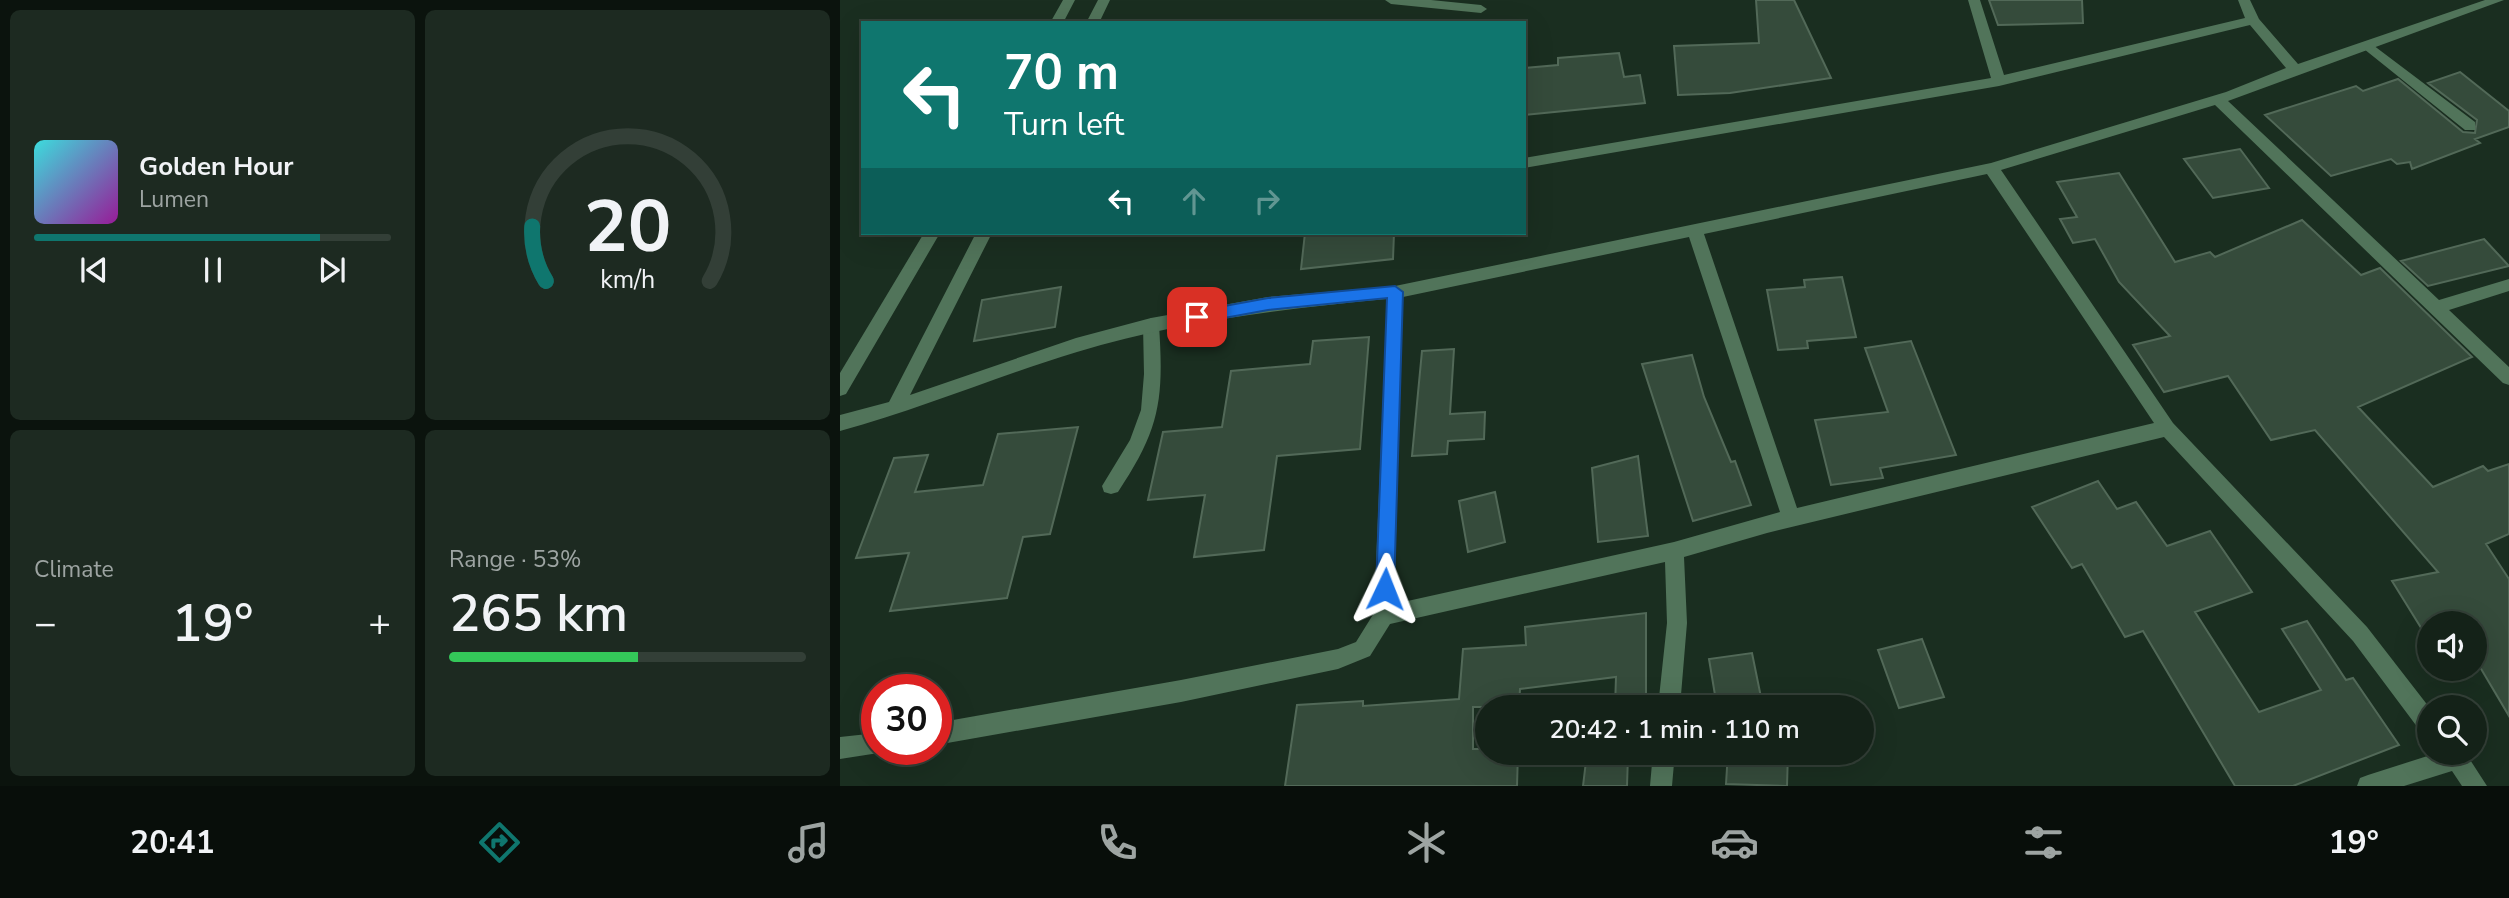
<!DOCTYPE html>
<meta charset="utf-8">
<style>
:root{--surface:#142218;--page:#1d2a21;--text:#f1f3f6;--muted:#9da4a2;--line:#333f37;--accent:#0f766e}
body{margin:0;font-family:"Nunito Sans",sans-serif;background:var(--page);color:var(--text);height:100vh;display:flex;flex-direction:column;font-size:26px;white-space:nowrap}
*{box-sizing:border-box;margin:0}
p{font-size:23px;color:var(--muted)}
.icon{flex:none;width:38px;height:38px;fill:none;stroke:currentColor;stroke-width:2;stroke-linecap:round;stroke-linejoin:round}
.map{position:relative;flex:1;overflow:hidden}
.side{display:flex;flex-direction:column;gap:10px;padding:10px;background:#0b130d;width:840px}
.side>*{flex:none}
.top-card{position:absolute;left:21px;top:21px;width:665px;height:214px;border-radius:0px;box-shadow:0 7px 28px #0002,0 0 0 2px var(--line);background:#0f766e;color:#fff;overflow:hidden}
.buttons{position:absolute;left:1577px;top:611px;display:grid;gap:14px}
.buttons a{display:grid;place-items:center;width:70px;height:70px;border-radius:50%;background:var(--surface);box-shadow:0 7px 28px #0002,0 0 0 2px var(--line);font-size:35px}
.speed{position:absolute;left:21px;top:674px;display:flex;gap:14px;font-size:35px;font-weight:700;text-align:center}
.speed>*{display:grid;place-content:center;width:91px;height:91px;border-radius:50%;background:var(--surface);box-shadow:0 7px 28px #0002,0 0 0 2px var(--line);line-height:1}
.speed .limit{border:10px solid #d22;background:#fff;color:#111}
.pin{position:absolute;display:grid;place-items:center;width:60px;height:60px;color:#fff;margin:-30px;border-radius:14px;box-shadow:0 4px 10px #0006}
.me{position:absolute;width:77px;margin:-38px;rotate:2deg;stroke-linejoin:round;filter:drop-shadow(0 0 5px #0008)}
.turn{display:flex;align-items:center;gap:24px;height:147px;padding:0 28px;font-size:32px}
.turn .icon{width:91px;height:91px;stroke-width:2.5}
.turn b{display:block;font-size:49px;line-height:60px}
.lanes{display:flex;align-items:center;height:66px;padding:0 28px;background:#0003;justify-content:center;gap:35px;direction:ltr}
.lanes .off{opacity:.35}
.big{font-size:52px;font-weight:600;line-height:1.1}
.side .widget{flex:1;display:flex;flex-direction:column;justify-content:center;gap:10px;min-width:0;padding:0 24px;border-radius:10px;background:var(--page)}
.side .dial{align-items:center;gap:0}
.dial svg{height:182px;overflow:visible;fill:none;stroke:var(--line);stroke-width:7;stroke-linecap:round;text-anchor:middle}
.dial text{fill:var(--text);stroke:none}
.song{display:flex;align-items:center;gap:21px}
.cover{width:84px;height:84px;border-radius:10px;background:linear-gradient(135deg,hsl(180 70% 55%),hsl(300 70% 35%))}
.played{height:7px;border-radius:4px;background:linear-gradient(90deg,var(--accent) 80%,var(--line) 80%)}
.keys{display:flex;justify-content:space-around;direction:ltr}
.heat{display:flex;justify-content:space-between;align-items:center;font-size:38px;direction:ltr}
.charge{height:10px;border-radius:5px;background:linear-gradient(90deg,#34c759 53%,var(--line) 0)}
.side .tiles{flex:1;display:grid;gap:10px;grid-template-columns:repeat(2,1fr)}
.trip{position:absolute;left:635px;top:695px;width:399px;height:70px;border-radius:35px;background:var(--surface);box-shadow:0 7px 28px #0002,0 0 0 2px var(--line);font-weight:600;line-height:70px;text-align:center}
.tabs{display:flex;height:112px;justify-content:space-around;align-items:center;background:#080e0a;color:var(--muted)}
.tabs .icon{width:49px;height:49px}
.tabs .current{color:var(--accent)}
.tabs b{font-size:32px;color:var(--text)}
main{display:flex;flex:1;min-height:0}
.map>svg:first-child{display:block}
.building{fill:#354b3b;stroke:#526958;stroke-width:2}
.lines{fill:none;stroke-linecap:round;stroke-linejoin:round}
.service{fill:#51745a;fill-rule:evenodd}
.minor{fill:#51745a;fill-rule:evenodd}
.route{fill:#1a73e8;stroke:#114b97;stroke-width:2}
</style>
<main>
<section class="side">
<div class="tiles">
<div class="widget">
<div class="song"><i class="cover"></i><div><b>Golden Hour</b><p>Lumen</p></div></div>
<div class="played"></div>
<div class="keys"><svg class="icon" aria-label="previous" viewBox="0 0 24 24"><path d="M18 5L8 12l10 7zM5 5v14"/></svg><svg class="icon" aria-label="pause" viewBox="0 0 24 24"><path d="M8 5v14M16 5v14"/></svg><svg class="icon" aria-label="next" viewBox="0 0 24 24"><path d="M6 5l10 7-10 7zM19 5v14"/></svg></div>
</div>
<div class="widget dial"><svg viewBox="0 0 100 80">
<path d="M14 69A42 42 0 1 1 86 69"/>
<path d="M14 69A42 42 0 0 1 8 45" stroke="#0f766e"/>
<text x="50" y="56" font-size="32" font-weight="700">20</text>
<text x="50" y="72" font-size="11">km/h</text>
</svg></div>
<div class="widget"><p>Climate</p>
<div class="heat"><a>−</a><b class="big">19°</b><a>+</a></div>
</div>
<div class="widget"><p>Range · 53%</p><b class="big">265 km</b><div class="charge"></div></div>
</div>
</section>
<div class="map">
<svg width="1669" height="786" viewBox="0 0 1669 786">
<rect width="100%" height="100%" fill="#1a2e20"/>
<path class="building" d="M 916,0 L 954,0 L 991,78 L 890,93 L 838,95 L 834,46 L 919,43 Z
M 1149,0 L 1242,0 L 1243,23 L 1158,25 Z
M 779,53 L 784,77 L 800,75 L 805,103 L 684,115 L 684,68 L 718,65 L 718,58 Z
M 1620,72 L 1669,111 L 1669,127 L 1635,139 L 1640,143 L 1572,169 L 1570,162 L 1557,164 L 1551,159 L 1491,176 L 1425,115 L 1516,86 L 1523,91 L 1558,79 L 1623,132 L 1635,133 L 1637,120 L 1588,83 Z
M 1400,149 L 1429,188 L 1373,198 L 1344,159 Z
M 1279,173 L 1335,262 L 1370,252 L 1375,257 L 1462,220 L 1521,275 L 1540,268 L 1632,357 L 1518,407 L 1593,487 L 1643,466 L 1648,471 L 1669,464 L 1669,534 L 1646,544 L 1669,579 L 1669,716 L 1634,657 L 1634,623 L 1589,623 L 1588,639 L 1552,581 L 1598,572 L 1475,430 L 1431,440 L 1388,376 L 1324,392 L 1293,345 L 1330,336 L 1279,282 L 1255,239 L 1233,243 L 1220,219 L 1237,217 L 1217,182 Z
M 465,233 L 554,233 L 553,259 L 461,269 Z
M 1644,239 L 1669,266 L 1588,286 L 1561,261 Z
M 1002,277 L 1016,337 L 967,341 L 968,348 L 938,350 L 927,290 L 965,287 L 964,280 Z
M 221,287 L 215,327 L 134,341 L 142,300 Z
M 529,337 L 520,449 L 437,456 L 424,550 L 354,557 L 365,495 L 308,500 L 323,432 L 382,427 L 391,371 L 470,364 L 473,341 Z
M 1071,341 L 1116,455 L 1040,468 L 1043,478 L 991,485 L 975,420 L 1048,412 L 1025,348 Z
M 614,349 L 610,414 L 645,412 L 644,439 L 608,441 L 607,454 L 572,456 L 582,351 Z
M 852,355 L 864,397 L 891,462 L 895,461 L 911,505 L 853,521 L 802,364 Z
M 238,427 L 210,534 L 183,537 L 167,598 L 50,611 L 69,553 L 16,558 L 54,458 L 88,455 L 75,492 L 143,485 L 158,434 Z
M 798,456 L 808,536 L 758,542 L 752,468 Z
M 1258,481 L 1277,509 L 1296,502 L 1327,546 L 1370,531 L 1412,592 L 1355,612 L 1419,712 L 1481,690 L 1442,629 L 1467,621 L 1506,680 L 1513,678 L 1559,745 L 1453,786 L 1395,786 L 1303,631 L 1285,637 L 1242,564 L 1232,568 L 1192,507 Z
M 655,492 L 665,542 L 628,552 L 619,501 Z
M 806,613 L 806,707 L 775,707 L 776,677 L 680,689 L 679,707 L 633,707 L 633,749 L 648,749 L 648,752 L 678,752 L 677,786 L 445,786 L 457,705 L 523,701 L 523,706 L 619,699 L 623,649 L 686,645 L 685,627 Z
M 1082,639 L 1104,697 L 1059,708 L 1038,650 Z
M 912,653 L 923,707 L 877,707 L 869,659 Z
M 888,752 L 948,752 L 947,786 L 886,784 Z
M 747,753 L 788,755 L 787,786 L 743,786 Z"/>
<g class="lines">
<path class="service" d="M 1529,42 L 1635,122 L 1635,130 L 1625,130 L 1524,49 L 1522,46 Z
M 311,318 L 319,325 C 324,400 320,429 278,492 L 271,494 L 264,492 L 262,486 L 290,440 L 301,410 L 304,374 L 303,325 Z"/>
<path class="minor" d="M 223,0 L 235,0 L 223,23 L 210,23 Z
M 258,0 L 270,0 L 259,23 L 246,23 Z
M 545,0 L 591,0 L 641,5 L 647,9 L 641,13 L 551,4 Z
M 1128,0 L 1140,0 L 1164,75 L 1405,18 L 1398,0 L 1410,0 L 1419,19 L 1458,64 L 1645,0 L 1664,0 L 1388,101 L 1599,300 L 1669,279 L 1669,291 L 1609,310 L 1669,367 L 1669,385 L 1663,383 L 1375,105 L 1161,170 L 1333,423 L 1527,627 L 1589,707 L 1589,735 L 1581,732 L 1513,641 L 1324,437 L 927,533 L 844,557 L 847,623 L 840,707 L 818,707 L 827,623 L 825,562 L 550,624 L 530,656 L 498,669 L 341,702 L 96,745 L 96,723 L 341,680 L 498,649 L 516,642 L 534,613 L 547,299 C 442,309 338,321 237,352 C 157,376 81,409 0,431 L 0,415 L 49,402 L 136,233 L 152,233 L 70,395 L 236,338 L 311,318 L 428,297 L 555,286 L 1151,163 L 1386,92 L 1446,68 L 1410,25 L 1159,86 L 684,168 L 684,158 L 1151,78 ZM 1147,174 L 1314,423 L 957,508 L 864,234 ZM 849,237 L 940,512 L 834,542 L 554,604 L 563,297 Z
M 84,233 L 100,233 L 6,394 L 0,396 L 0,373 Z
M 37,733 L 37,749 L 46,749 L 45,752 L 0,759 L 0,737 Z
M 813,752 L 835,752 L 832,786 L 810,786 Z
M 1600,752 L 1625,752 L 1647,786 L 1622,786 L 1612,771 L 1564,786 L 1517,786 L 1520,778 L 1528,775 Z"/>
</g>
<path class="route" d="M 555,286 L 563,292 L 554,589 L 552,595 L 545,597 L 539,595 L 536,589 L 547,298 L 428,310 L 357,323 L 350,317 L 357,311 L 428,298 Z"/>
</svg>
<div class="buttons">
<a><svg class="icon" aria-label="sound" viewBox="0 0 24 24"><path d="M4 9h4l5-4v14l-5-4H4zM17 9q2 3 0 6"/></svg></a>
<a><svg class="icon" aria-label="search" viewBox="0 0 24 24"><circle cx="10" cy="10" r="6"/><path d="M15 15l6 6"/></svg></a>
</div>
<div class="speed"><div class="limit">30</div></div>
<div class="pin" style="left:357px;top:317px;background:#d93025"><svg class="icon" aria-label="arrive" viewBox="0 0 24 24"><path d="M6 21V4h12l-3 4 3 4H6"/></svg></div>
<svg class="me" style="left:545px;top:589px" viewBox="-20 -20 40 40"><path d="M0-17L14 15 0 8-14 15z" fill="#1a73e8" stroke="#fff" stroke-width="4"/></svg>
<div class="trip">20:42 · 1 min · 110 m</div>
<div class="top-card">
<div class="turn"><svg class="icon" aria-label="left" viewBox="0 0 24 24"><path d="M17 20v-9H6M10 6l-5 5 5 5"/></svg><div><b>70 m</b>Turn left</div></div>
<div class="lanes"><svg class="icon" aria-label="left" viewBox="0 0 24 24"><path d="M17 20v-9H6M10 6l-5 5 5 5"/></svg><svg class="icon off" aria-label="ahead" viewBox="0 0 24 24"><path d="M12 20V5M6 11l6-6 6 6"/></svg><svg class="icon off" aria-label="right" viewBox="0 0 24 24"><path d="M7 20v-9h11M14 6l5 5-5 5"/></svg></div>
</div>
</div>
</main>
<nav class="tabs">
<b>20:41</b>
<svg class="icon current" aria-label="directions" viewBox="0 0 24 24"><path d="M12 3l9 9-9 9-9-9zM9 14v-3h6M13 9l2 2-2 2"/></svg>
<svg class="icon" aria-label="music" viewBox="0 0 24 24"><path d="M9 18V5l10-2v13"/><circle cx="6" cy="18" r="3"/><circle cx="16" cy="16" r="3"/></svg>
<svg class="icon" aria-label="phone" viewBox="0 0 24 24"><path d="M5 4h4l2 5-3 2q2 4 5 5l2-3 5 2v4C11 20 4 13 5 4z"/></svg>
<svg class="icon" aria-label="climate" viewBox="0 0 24 24"><path d="M12 3v18M4 7l16 10M4 17L20 7"/></svg>
<svg class="icon" aria-label="car" viewBox="0 0 24 24"><path d="M5 17H2v-5l4-1 3-4h7l3 4 3 1v5h-3M9 17h6M6 11h13"/><circle cx="7" cy="17" r="2"/><circle cx="17" cy="17" r="2"/></svg>
<svg class="icon" aria-label="filters" viewBox="0 0 24 24"><path d="M4 7h16M4 17h16"/><circle cx="9" cy="7" r="2"/><circle cx="15" cy="17" r="2"/></svg>
<b>19°</b>
</nav>
